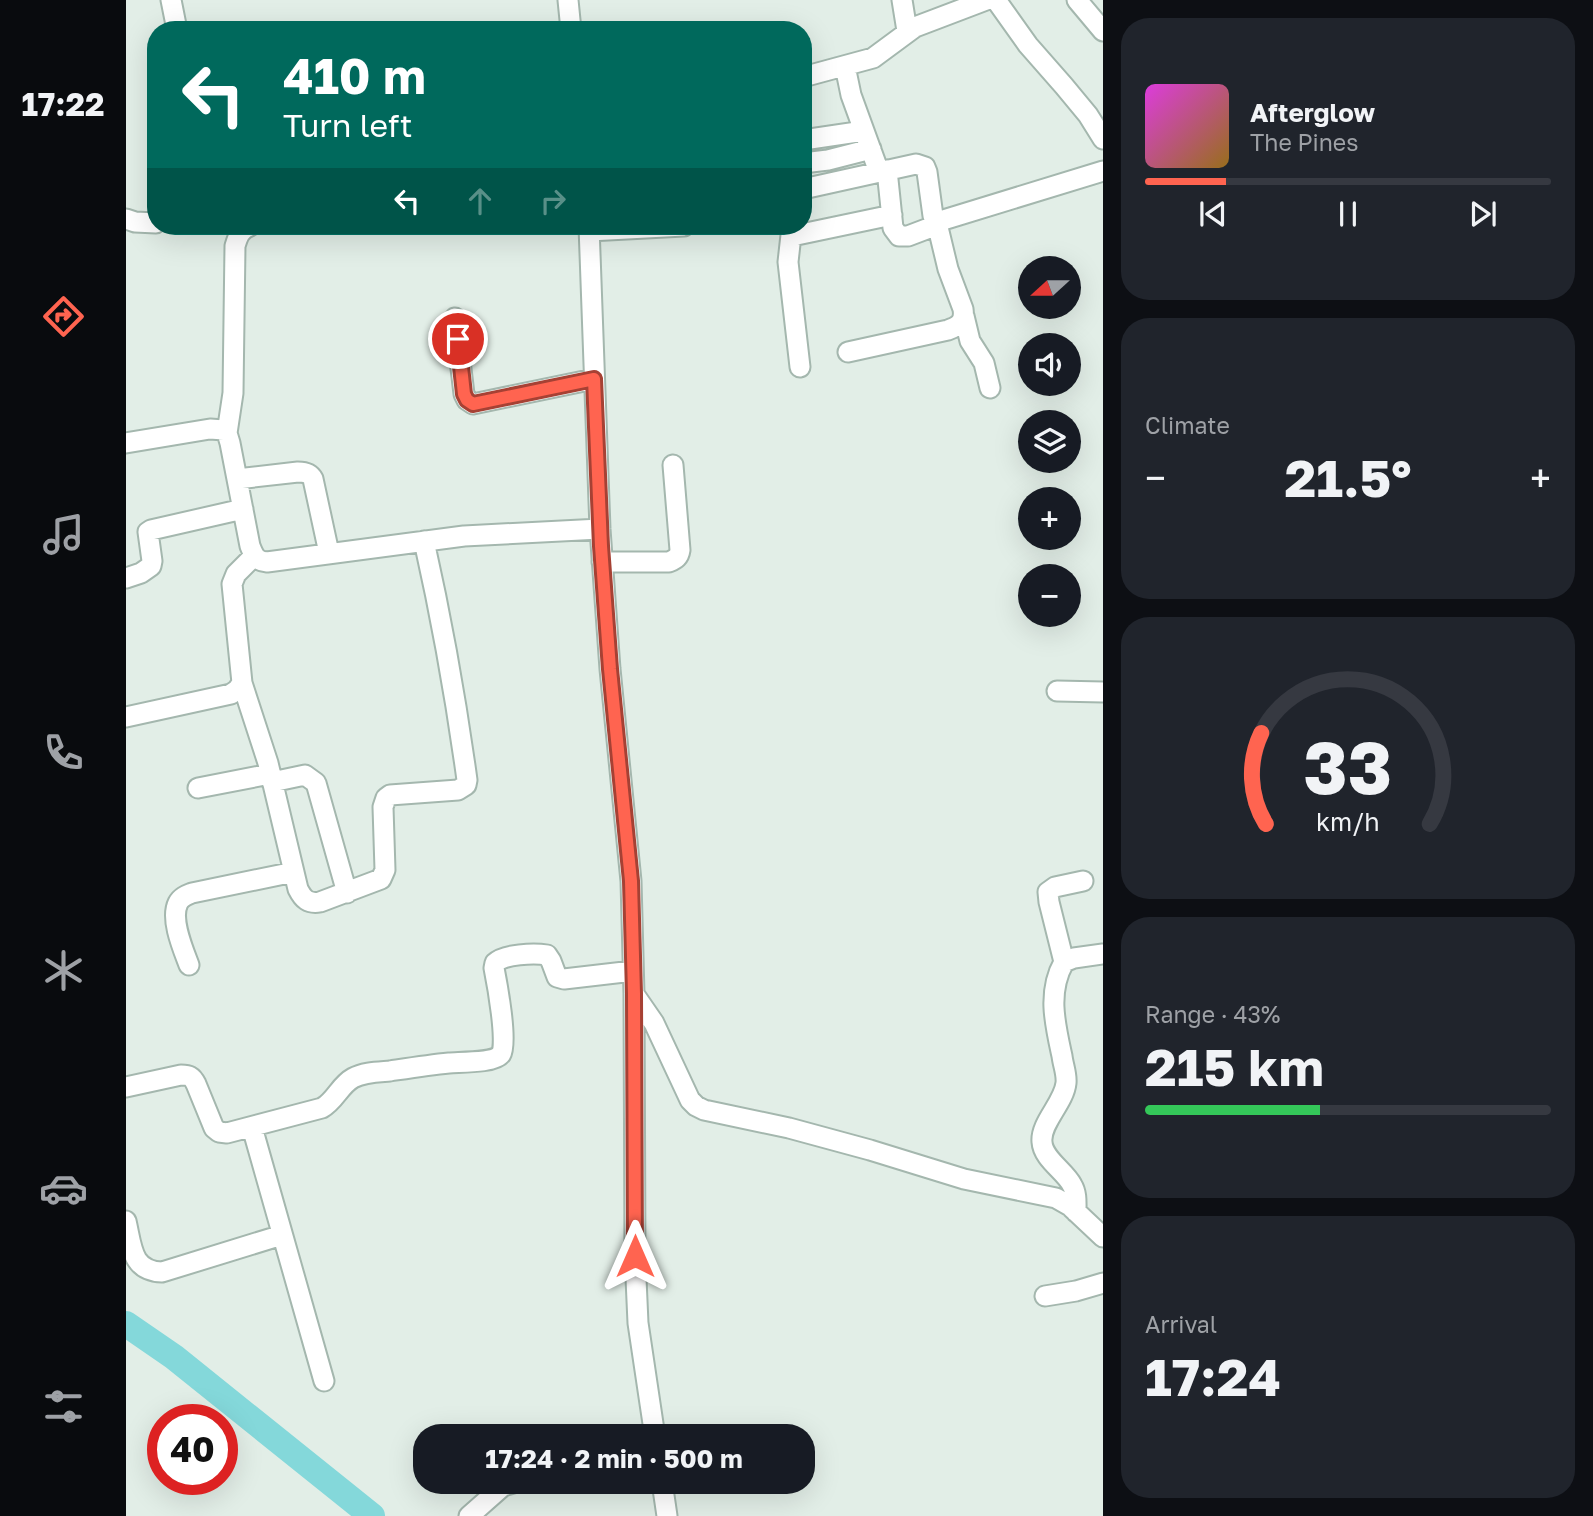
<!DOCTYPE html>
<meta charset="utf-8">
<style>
:root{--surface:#171b24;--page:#20242c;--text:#f1f3f6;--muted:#9ea1a6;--line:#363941;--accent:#ff6450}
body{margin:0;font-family:"Golos Text",sans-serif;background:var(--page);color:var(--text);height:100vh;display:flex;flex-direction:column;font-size:26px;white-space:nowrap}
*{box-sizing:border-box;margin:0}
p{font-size:23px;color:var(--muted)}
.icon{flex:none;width:38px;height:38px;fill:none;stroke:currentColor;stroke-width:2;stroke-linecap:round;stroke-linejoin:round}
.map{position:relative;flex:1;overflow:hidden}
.details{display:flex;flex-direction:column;gap:18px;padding:18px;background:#0d0f14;width:490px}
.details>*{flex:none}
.banner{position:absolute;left:21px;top:21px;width:665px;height:214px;border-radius:28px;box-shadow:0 7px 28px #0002;background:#00695c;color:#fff;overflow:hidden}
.needle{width:46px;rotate:249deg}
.fabs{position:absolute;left:892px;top:256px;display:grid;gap:14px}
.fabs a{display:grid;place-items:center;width:63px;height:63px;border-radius:50%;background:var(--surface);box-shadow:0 7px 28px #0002;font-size:35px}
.speed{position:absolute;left:21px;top:1404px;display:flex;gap:14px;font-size:35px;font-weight:700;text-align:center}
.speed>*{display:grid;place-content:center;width:91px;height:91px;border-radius:50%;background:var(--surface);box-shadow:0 7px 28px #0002;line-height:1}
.speed .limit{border:10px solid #d22;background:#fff;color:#111}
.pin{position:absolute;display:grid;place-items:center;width:60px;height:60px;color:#fff;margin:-30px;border:4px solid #fff;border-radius:50%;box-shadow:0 2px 7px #0007}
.me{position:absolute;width:77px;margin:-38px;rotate:0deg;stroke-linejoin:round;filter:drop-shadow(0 0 5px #0008)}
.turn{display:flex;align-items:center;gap:24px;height:147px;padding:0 21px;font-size:32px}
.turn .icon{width:91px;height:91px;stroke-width:2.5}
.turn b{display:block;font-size:49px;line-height:60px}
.lanes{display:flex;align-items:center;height:66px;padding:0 21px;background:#0003;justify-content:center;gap:35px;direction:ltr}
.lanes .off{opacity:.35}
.big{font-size:52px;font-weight:700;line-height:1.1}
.details .widget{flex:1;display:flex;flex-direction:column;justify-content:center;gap:10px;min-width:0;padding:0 24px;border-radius:28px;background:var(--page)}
.details .dial{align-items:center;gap:0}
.dial svg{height:182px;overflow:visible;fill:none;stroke:var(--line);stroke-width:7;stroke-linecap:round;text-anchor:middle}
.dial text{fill:var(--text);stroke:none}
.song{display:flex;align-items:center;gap:21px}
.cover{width:84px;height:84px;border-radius:10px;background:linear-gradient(135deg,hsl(300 70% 55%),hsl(40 70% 35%))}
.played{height:7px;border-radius:4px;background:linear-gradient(90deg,var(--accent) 20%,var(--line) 20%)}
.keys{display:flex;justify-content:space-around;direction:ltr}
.heat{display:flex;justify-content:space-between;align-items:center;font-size:38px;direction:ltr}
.charge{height:10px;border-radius:5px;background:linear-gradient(90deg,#34c759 43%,var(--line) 0)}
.trip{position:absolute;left:287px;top:1424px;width:402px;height:70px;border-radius:28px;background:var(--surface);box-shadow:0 7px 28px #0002;font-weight:700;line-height:70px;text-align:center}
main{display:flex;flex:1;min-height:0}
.tab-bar{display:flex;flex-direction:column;width:126px;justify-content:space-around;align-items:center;background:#090b0e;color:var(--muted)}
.tab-bar .icon{width:49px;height:49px}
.tab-bar .on{color:var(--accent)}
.tab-bar b{font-size:32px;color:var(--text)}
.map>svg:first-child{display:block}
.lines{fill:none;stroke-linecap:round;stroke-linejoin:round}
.river{stroke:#84d8da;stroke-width:26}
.minor-casing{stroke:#a4b7ae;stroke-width:23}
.minor{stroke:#fff;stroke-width:19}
.route-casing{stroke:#a64134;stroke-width:18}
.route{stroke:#ff6450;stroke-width:12}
</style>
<main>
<nav class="tab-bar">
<b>17:22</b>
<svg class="icon on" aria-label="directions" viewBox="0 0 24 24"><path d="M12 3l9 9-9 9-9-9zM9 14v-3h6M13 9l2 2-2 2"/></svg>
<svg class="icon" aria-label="music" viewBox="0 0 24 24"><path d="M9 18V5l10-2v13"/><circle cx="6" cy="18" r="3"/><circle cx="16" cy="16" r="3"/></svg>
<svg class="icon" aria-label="phone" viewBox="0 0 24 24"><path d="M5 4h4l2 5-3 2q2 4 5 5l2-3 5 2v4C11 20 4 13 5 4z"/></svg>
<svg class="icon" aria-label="climate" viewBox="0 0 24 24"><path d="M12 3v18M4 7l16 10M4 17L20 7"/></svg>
<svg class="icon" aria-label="car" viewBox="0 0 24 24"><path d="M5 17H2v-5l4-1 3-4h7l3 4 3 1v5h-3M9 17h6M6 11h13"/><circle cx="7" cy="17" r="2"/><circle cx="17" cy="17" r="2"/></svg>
<svg class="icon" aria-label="filters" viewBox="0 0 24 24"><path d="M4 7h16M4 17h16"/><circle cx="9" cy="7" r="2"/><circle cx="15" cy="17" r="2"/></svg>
</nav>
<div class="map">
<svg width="977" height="1516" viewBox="0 0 977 1516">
<rect width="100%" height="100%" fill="#e2eee7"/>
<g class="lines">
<path class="river" d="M 0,1324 L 48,1357 L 246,1516"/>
<defs>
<path id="minor" d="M 45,0 L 51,30
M 442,0 L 445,30
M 776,0 L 781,31
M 870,0 L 902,45 L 938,86 L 962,115 L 977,139
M 951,0 L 977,31
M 719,66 L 725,95 L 753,172
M 677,77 L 747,58 L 789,27 L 860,0
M 677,140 L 738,131
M 677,163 L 702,160 L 745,149
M 761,170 L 767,228 L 773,236 L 782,236 L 811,225
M 677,189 L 790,164 L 799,167 L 801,172 L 807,216 L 810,219 L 814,221 L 977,171
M 0,219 L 9,222 L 30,223
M 463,226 L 474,529 L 484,669 L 505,881 L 508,994 L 509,1256 L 512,1323 L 529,1437
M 666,226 L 662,262 L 674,367
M 463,231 L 558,226
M 666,236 L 766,215
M 838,316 L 844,341 L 858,363 L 864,388
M 329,318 L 338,394 L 341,400 L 347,404 L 468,379
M 722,352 L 822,330 C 833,326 839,322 837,309 L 822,269 L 810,219
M 101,433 L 107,393 L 109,246 C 112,236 114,230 124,226
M 0,443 L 84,429 L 98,430 L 101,433 L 104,443 L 124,546 C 128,556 130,561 141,562 L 338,536 L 474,529
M 111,479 L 172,472 C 179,472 184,473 187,479 L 203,553
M 476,562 L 543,562 C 550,559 553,557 554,550 L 547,465
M 0,578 L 15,573 L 25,566 L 26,561 L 22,532 L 25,530 L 117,509
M 116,683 L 142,763 L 172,889 C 177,899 182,904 194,902 L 255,879 L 259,870 L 257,807 L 260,798 L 264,795 L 332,790 L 340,785 L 341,780 C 330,700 316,621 298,541
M 931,691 L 977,692
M 0,717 L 105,694 L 111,690 L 116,683 L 106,584 L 110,574 L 128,556
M 146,782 L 179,775 L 190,783 L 221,893
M 72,788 L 144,774
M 938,962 L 923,902 L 922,892 L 929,887 L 957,881
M 63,965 C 57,949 44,919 52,903 C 55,897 61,895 66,893 L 168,872
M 508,994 L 528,1023 L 564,1100 L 570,1106 L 578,1110 L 663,1128 L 744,1150 L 838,1179 L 930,1198 L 944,1206 L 977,1237
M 0,1087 L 55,1075 C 63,1075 66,1076 70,1084 L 88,1128 L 93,1132 L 101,1133 L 196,1108 C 209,1101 214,1085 227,1078 C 238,1072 252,1072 264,1071 C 284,1068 303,1065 323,1063 C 334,1062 369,1063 375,1054 C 382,1043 371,983 368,968 L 369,963 C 378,954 408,953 421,955 L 425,961 L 431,977 L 438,979 L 507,971
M 126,1127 L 198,1381
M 950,1212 C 950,1203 951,1193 946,1185 C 939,1171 917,1159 916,1142 C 914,1123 938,1103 940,1083 C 941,1074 937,1065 936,1056 C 929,1024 921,992 938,962 L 948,958 L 977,954
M 0,1221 C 6,1246 5,1271 36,1272 L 156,1235
M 919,1296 L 950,1291 L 977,1283
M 536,1482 L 541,1516
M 343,1516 L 377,1486 L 391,1482"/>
</defs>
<use href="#minor" class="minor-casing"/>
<use href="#minor" class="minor"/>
</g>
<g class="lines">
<defs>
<path id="route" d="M 332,339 L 338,394 L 341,400 L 347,404 L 468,379 L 475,546 L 484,669 L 505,881 L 508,994 L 509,1256"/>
</defs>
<use href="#route" class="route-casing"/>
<use href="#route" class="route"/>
</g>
</svg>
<div class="fabs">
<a><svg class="needle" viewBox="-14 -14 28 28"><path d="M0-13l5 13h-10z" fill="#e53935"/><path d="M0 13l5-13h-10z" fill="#9ea1a6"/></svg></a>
<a><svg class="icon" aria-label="sound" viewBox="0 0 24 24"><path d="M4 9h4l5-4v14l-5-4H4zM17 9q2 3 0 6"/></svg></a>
<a><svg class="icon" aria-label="layers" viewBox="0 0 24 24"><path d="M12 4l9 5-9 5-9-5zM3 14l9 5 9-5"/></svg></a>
<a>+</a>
<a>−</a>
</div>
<div class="speed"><div class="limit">40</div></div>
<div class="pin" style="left:332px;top:339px;background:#d93025"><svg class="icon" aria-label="arrive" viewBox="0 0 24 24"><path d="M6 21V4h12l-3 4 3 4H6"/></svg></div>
<svg class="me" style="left:509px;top:1256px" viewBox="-20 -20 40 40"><path d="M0-17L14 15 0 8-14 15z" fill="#ff6450" stroke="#fff" stroke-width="4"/></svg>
<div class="trip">17:24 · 2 min · 500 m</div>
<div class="banner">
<div class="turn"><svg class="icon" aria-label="left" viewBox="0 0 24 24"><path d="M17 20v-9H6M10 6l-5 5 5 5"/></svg><div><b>410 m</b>Turn left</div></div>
<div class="lanes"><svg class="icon" aria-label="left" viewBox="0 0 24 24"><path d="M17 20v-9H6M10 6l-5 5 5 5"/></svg><svg class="icon off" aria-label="ahead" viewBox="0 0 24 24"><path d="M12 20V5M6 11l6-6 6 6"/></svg><svg class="icon off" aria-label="right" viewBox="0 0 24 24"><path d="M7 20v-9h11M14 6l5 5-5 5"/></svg></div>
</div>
</div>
<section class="details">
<div class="widget">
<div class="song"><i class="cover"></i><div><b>Afterglow</b><p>The Pines</p></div></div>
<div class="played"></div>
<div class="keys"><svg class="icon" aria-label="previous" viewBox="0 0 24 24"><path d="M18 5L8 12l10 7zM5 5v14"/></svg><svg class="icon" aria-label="pause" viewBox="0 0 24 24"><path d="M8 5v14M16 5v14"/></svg><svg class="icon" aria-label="next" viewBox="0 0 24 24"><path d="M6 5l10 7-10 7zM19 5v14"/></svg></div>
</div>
<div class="widget"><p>Climate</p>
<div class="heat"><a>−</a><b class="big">21.5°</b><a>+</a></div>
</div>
<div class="widget dial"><svg viewBox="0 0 100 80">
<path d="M14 69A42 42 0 1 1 86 69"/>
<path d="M14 69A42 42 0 0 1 12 29" stroke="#ff6450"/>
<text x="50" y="56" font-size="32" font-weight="700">33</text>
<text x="50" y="72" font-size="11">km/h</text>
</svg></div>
<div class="widget"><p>Range · 43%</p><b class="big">215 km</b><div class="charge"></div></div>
<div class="widget"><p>Arrival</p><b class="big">17:24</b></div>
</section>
</main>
